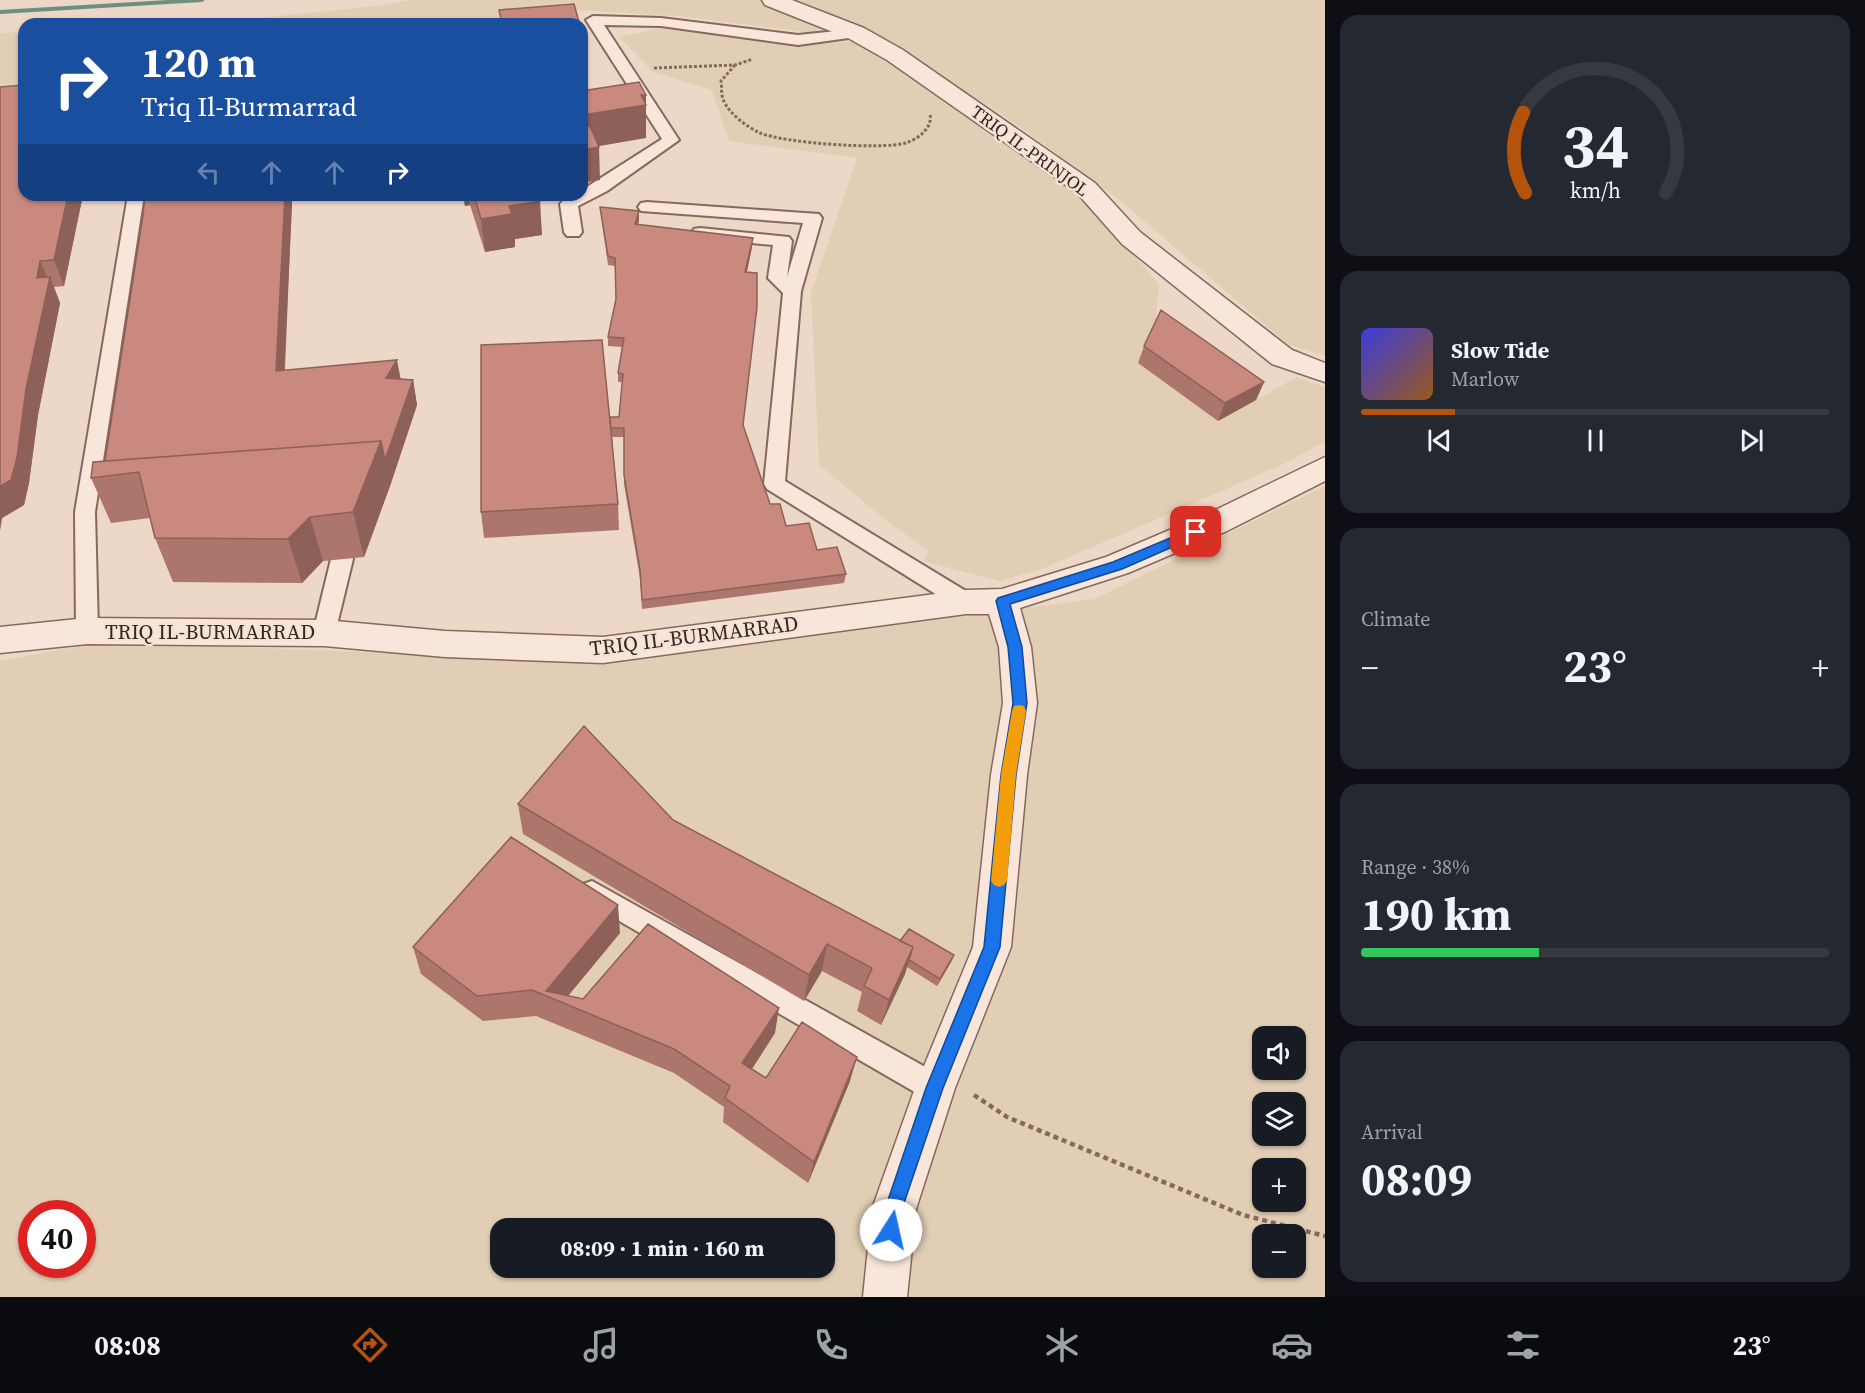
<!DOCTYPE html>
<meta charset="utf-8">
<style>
:root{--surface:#171b24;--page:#242831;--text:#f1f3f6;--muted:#9ea1a6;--line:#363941;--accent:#b45309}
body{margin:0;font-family:"Source Serif 4",serif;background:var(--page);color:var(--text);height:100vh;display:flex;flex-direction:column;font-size:22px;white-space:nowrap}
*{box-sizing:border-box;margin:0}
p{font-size:20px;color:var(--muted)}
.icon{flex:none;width:33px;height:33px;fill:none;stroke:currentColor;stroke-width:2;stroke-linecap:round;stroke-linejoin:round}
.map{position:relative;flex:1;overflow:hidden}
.drawer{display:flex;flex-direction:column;gap:15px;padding:15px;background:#0d0f14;width:540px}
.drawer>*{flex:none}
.top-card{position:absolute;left:18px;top:18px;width:570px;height:183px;border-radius:18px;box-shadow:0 2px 4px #0004;background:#1a4fa0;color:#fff;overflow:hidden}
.controls{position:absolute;left:1252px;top:1026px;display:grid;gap:12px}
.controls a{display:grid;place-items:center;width:54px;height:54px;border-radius:12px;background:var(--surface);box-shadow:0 2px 4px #0004;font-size:30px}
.speed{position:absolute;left:18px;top:1200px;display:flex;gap:12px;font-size:30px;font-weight:700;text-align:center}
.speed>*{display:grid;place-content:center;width:78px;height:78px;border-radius:50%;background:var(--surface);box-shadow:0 2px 4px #0004;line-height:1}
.speed .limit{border:9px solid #d22;background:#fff;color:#111}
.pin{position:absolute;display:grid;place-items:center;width:51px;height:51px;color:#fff;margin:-26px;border-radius:12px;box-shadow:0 3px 9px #0006}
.me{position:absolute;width:66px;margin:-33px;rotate:10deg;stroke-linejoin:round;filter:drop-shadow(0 0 4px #0008)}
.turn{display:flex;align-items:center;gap:21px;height:126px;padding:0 24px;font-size:27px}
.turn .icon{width:78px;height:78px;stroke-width:2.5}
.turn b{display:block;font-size:42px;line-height:51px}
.lanes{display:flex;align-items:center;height:57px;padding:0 24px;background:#0003;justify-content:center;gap:30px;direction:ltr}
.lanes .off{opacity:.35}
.big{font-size:45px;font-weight:700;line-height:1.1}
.drawer .widget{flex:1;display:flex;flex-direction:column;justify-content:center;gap:9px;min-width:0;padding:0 21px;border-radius:18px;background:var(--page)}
.drawer .dial{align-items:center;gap:0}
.dial svg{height:156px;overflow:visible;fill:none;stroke:var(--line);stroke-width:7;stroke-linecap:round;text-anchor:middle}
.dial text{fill:var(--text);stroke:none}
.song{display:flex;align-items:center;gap:18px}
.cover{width:72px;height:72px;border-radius:9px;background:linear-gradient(135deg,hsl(240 70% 55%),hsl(30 70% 35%))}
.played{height:6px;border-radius:3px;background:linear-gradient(90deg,var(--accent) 20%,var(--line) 20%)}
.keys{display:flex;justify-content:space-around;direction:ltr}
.heat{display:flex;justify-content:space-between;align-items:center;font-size:33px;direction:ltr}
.charge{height:9px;border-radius:4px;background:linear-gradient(90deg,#34c759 38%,var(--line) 0)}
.trip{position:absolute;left:490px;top:1218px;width:345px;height:60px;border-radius:18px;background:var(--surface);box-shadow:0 2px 4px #0004;font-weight:700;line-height:60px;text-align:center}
.tabs{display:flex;height:96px;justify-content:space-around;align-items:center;background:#090b0e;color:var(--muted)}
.tabs .icon{width:42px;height:42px}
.tabs .current{color:var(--accent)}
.tabs b{font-size:27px;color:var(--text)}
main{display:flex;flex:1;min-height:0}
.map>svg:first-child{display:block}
.farmland{fill:#e2ceb5;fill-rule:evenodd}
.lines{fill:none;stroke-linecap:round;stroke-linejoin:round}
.stream{fill:#6f8f7e;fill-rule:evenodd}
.service-casing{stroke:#87685d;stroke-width:4}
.minor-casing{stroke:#87685d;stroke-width:3}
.tertiary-casing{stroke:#87685d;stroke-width:3}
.path-far1{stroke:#87685d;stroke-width:3;stroke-dasharray:3 2;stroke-linecap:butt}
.path{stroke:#87685d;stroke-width:4.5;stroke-dasharray:5 4;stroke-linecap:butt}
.service{fill:#f8e6da;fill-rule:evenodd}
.minor{fill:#f8e6da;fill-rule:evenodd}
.tertiary{fill:#f8e6da;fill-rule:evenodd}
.wall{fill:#ad766c}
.shaded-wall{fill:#8d6058}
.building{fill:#c9897e;stroke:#8d6058;stroke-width:1.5}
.route{fill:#1a73e8;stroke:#114b97;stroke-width:1.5}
.slow{fill:#f59e0b}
.labels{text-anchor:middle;stroke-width:5;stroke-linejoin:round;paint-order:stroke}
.far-street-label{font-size:18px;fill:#382520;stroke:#f4e3d6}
.street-label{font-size:21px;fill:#382520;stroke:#f4e3d6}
</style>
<main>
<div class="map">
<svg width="1325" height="1297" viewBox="0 0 1325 1297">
<rect width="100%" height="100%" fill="#edd7c7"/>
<path class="farmland" d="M 409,0 L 760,0 L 822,27 L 814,33 L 678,16 L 575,10 L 517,24 L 199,24 L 386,5 Z
M 794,0 L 1325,0 L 1325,356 L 1287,344 L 1123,203 L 1002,114 L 858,28 Z
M 666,27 L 804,45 L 862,41 L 925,82 L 1011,150 L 1076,191 L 1159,284 L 1155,328 L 1218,421 L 1297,377 L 1325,387 L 1325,442 L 1279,466 L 1042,569 L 999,581 L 927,562 L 924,560 L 929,551 L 892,525 L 819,465 L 811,293 L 857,158 L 729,141 L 712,90 L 653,72 L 619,37 Z
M 24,32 L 24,92 L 0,93 L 0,33 Z
M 1325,486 L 1325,1297 L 0,1297 L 0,661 L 104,642 L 600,661 L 1095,599 ZM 1263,1036 L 1296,1036 L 1296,1070 L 1263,1070 ZM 1263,1102 L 1296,1102 L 1296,1136 L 1263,1136 ZM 1263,1168 L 1296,1168 L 1296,1202 L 1263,1202 ZM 32,1214 L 82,1214 L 82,1264 L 32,1264 ZM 501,1228 L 825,1228 L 825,1268 L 501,1268 ZM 1263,1234 L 1296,1234 L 1296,1268 L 1263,1268 Z"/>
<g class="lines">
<path class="stream" d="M 168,0 L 205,0 L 202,2 L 0,14 L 0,10 Z"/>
<defs>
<path id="service" d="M 593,16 L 661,18 L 798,35 L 856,29 L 863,33 L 856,37 L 798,45 L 661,26 L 604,25 L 679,140 L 607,191 L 578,206 L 582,232 L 579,236 L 567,236 L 564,232 L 560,204 C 566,197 573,195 582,195 L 582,190 L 662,139 L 586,20 Z
M 128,195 L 144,195 L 95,512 L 98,631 L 95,637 L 87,640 L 79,637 L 76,631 L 75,512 Z
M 647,202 L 819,214 L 822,218 L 801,291 L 785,481 L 974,596 L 977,602 L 974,608 L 966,610 L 958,608 L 767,489 L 764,484 L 783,293 L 768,278 L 773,245 L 700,238 L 694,237 L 691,233 L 694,229 L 700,228 L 789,237 L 792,241 L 787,277 L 803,223 L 641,211 L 638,207 L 641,203 Z
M 342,551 L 350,553 L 353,559 L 335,633 L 332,639 L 324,642 L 316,639 L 313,633 L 331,559 L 334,553 Z
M 592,881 L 945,1078 L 949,1088 L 945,1098 L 935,1102 L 925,1098 L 583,900 L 579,892 L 583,884 Z"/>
<path id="minor" d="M 762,0 L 792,0 L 864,28 L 903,50 L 1095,183 L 1140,232 L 1292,350 L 1325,363 L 1325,382 L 1272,364 L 1122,244 L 1077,193 L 887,60 L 848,38 L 765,5 Z"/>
<path id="tertiary" d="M 1325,457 L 1325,481 L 1227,531 L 1128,573 L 1020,608 L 1031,647 L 1037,703 L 1027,775 L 1011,947 L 955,1088 L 916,1209 L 907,1297 L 863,1297 L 872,1209 L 915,1088 L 973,947 L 991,775 L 1003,703 L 999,647 L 989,614 L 966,614 L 603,663 L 445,657 L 324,646 L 87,644 L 0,653 L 0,627 L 87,618 L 324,620 L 445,631 L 603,637 L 966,590 L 1002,589 L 1106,557 L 1205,515 Z"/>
</defs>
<use href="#service" class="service-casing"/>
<use href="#minor" class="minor-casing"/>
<use href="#tertiary" class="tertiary-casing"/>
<path class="path-far1" d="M 735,65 L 721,81 C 722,87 721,94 723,99 C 728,113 747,127 760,133 C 784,143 881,150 906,143 C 918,139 933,128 930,114
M 654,68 L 735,65 L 753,59"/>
<path class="path" d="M 974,1095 L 1007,1117 L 1243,1215 L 1325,1236"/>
<use href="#service" class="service"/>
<use href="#minor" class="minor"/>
<use href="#tertiary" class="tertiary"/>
</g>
<path class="wall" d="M 499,10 L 579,22 L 579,24 L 501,24 Z
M 24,195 L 83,195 L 64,286 L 54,287 L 60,303 L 38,415 L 29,483 L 24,505 L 2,518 Z
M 145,195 L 292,195 L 285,371 L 413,380 L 417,405 L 390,486 L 364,557 L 323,561 L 302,583 L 173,582 L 155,538 L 150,518 L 111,523 L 91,478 L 105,461 L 143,215 Z
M 462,195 L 537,195 L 542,235 L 515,239 L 515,247 L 485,252 L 470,205 L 465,206 Z
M 600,207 L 639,220 L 638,225 L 752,247 L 747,272 L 757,307 L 743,426 L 770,504 L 786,526 L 846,574 L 844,583 L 642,609 L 640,578 L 624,484 L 624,437 L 612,437 L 618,504 L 619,530 L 484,538 L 481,512 L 610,417 L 619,417 L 622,382 L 618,382 L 618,373 L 622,347 L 608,346 L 608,337 L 616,299 L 615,266 L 608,265 L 601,216 Z
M 1144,346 L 1264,382 L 1256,400 L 1218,421 L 1138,363 Z
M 518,804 L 673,820 L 900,941 L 951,962 L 937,986 L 907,967 L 905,974 L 881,1025 L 857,1011 L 862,992 L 822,971 L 804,1001 L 523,834 Z
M 620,933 L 568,996 L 775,1033 L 752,1069 L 766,1078 L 850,1081 L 808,1183 L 723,1122 L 724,1107 L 674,1073 L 536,1016 L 483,1021 L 421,974 L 413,947 Z"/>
<path class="shaded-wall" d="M 641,95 L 646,95 L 646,138 L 582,149 L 582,115 Z
M 599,147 L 600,180 L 582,183 L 582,150 Z
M 68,195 L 83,195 L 64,286 L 54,260 Z
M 285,195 L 292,195 L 292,206 L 283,397 L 276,371 Z
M 464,195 L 469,195 L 470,205 L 465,206 Z
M 540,201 L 542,235 L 515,239 L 515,247 L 485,252 L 481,219 L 509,206 Z
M 639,211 L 639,220 L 635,233 L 635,224 Z
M 753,238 L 752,247 L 745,280 L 745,272 Z
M 40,261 L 49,281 L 50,277 L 60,303 L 38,415 L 29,483 L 24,505 L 2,518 L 0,531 L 0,486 Z
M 397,360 L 402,386 L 386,378 Z
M 413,380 L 417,405 L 390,486 L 364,557 L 353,512 L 381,441 Z
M 1264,382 L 1256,400 L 1218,421 L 1225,403 Z
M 310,517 L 323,561 L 302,583 L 288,539 Z
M 618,905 L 620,933 L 562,1003 L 546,991 Z
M 827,944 L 822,971 L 804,1001 L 809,975 Z
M 913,947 L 905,974 L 881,1025 L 889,1000 Z
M 954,955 L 951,962 L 937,986 L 940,979 Z
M 779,1008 L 775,1033 L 740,1087 L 742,1063 Z
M 857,1057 L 850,1081 L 808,1183 L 814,1162 Z"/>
<path class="building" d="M 574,4 L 579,22 L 558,24 L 546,24 L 546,22 L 526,24 L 502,24 L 499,10 Z
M 639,82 L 646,95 L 641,95 L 646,105 L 582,115 L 582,91 Z
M 24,85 L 24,195 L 68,195 L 54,260 L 40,261 L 37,278 L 50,277 L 26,389 L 17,458 L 11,480 L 0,486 L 0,87 Z
M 590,126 L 599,147 L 582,150 L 582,127 Z
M 145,195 L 285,195 L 276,371 L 397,360 L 386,378 L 413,380 L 385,460 L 381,441 L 105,461 L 143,215 Z
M 474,195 L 537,195 L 540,201 L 509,206 L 512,214 L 481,219 Z
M 600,207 L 639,211 L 635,224 L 753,238 L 745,272 L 757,273 L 757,307 L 743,425 L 770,504 L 780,504 L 786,526 L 809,523 L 817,550 L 837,547 L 846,574 L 642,600 L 640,570 L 624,475 L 624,428 L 611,428 L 610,417 L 619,417 L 623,374 L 618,373 L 624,338 L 608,337 L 616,299 L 615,258 L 608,256 Z
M 1161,310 L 1264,382 L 1225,403 L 1144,346 Z
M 602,340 L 618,504 L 481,512 L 481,345 Z
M 381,441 L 353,512 L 310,517 L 288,539 L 155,538 L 139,472 L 91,478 L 93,462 Z
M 584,726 L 673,820 L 913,947 L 889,1000 L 864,986 L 872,968 L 827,944 L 809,975 L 518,804 Z
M 511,837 L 618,905 L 546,991 L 583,999 L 648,924 L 779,1008 L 742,1063 L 766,1078 L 802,1022 L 857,1057 L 814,1162 L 725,1098 L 730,1086 L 674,1049 L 532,990 L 477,996 L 413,947 Z
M 909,929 L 954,955 L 940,979 L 909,960 L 913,947 L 900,941 Z"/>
<path class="route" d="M 1196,527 L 1202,532 L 1200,535 L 1122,569 L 1010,604 L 1022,647 L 1027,703 L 1016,775 L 1000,947 L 943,1088 L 902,1209 L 898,1237 L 891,1239 L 885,1237 L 882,1230 L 885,1209 L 926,1088 L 984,947 L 1001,775 L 1013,703 L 1008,647 L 996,601 L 998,598 L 1113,562 Z"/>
<path class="slow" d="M 1019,705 L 1024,706 L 1026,711 L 1016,775 L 1007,881 L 1004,885 L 999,887 L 994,885 L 991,881 L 1001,775 L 1012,711 L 1014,706 Z"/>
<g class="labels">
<g class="far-street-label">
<text transform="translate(1030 151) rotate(36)" y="6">TRIQ IL-PRINJOL</text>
</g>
<g class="street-label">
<text x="210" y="639">TRIQ IL-BURMARRAD</text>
<text transform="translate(694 636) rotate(-7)" y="7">TRIQ IL-BURMARRAD</text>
</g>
</g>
</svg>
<div class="controls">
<a><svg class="icon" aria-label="sound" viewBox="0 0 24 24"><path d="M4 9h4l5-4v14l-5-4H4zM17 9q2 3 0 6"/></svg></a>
<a><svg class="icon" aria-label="layers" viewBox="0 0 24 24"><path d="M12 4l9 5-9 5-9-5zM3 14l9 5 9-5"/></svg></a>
<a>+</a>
<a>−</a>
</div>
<div class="speed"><div class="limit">40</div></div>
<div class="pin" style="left:1196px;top:532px;background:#d93025"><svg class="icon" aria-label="arrive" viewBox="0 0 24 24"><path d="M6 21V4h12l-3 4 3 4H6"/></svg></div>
<svg class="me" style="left:891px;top:1230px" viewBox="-20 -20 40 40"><circle r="19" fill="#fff"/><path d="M0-13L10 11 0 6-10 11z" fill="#1a73e8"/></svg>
<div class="trip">08:09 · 1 min · 160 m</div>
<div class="top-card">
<div class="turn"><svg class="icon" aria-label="right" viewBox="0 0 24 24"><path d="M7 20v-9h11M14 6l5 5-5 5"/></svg><div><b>120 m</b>Triq Il-Burmarrad</div></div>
<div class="lanes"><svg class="icon off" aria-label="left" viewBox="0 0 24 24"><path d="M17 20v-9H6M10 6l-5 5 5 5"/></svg><svg class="icon off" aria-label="ahead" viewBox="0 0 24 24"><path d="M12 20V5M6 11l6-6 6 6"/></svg><svg class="icon off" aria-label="ahead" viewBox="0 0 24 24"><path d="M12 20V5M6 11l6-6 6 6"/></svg><svg class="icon" aria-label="right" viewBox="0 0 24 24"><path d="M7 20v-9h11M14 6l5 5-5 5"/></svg></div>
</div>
</div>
<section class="drawer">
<div class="widget dial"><svg viewBox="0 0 100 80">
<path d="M14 69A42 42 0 1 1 86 69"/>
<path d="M14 69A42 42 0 0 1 13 28" stroke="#b45309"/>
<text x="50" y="56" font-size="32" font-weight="700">34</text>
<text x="50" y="72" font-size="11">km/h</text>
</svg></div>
<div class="widget">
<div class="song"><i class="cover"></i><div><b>Slow Tide</b><p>Marlow</p></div></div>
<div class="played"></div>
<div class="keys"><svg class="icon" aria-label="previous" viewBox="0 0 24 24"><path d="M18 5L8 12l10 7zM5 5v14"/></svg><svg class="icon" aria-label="pause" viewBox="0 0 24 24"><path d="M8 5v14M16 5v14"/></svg><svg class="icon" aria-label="next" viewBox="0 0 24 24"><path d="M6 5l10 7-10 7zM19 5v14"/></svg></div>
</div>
<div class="widget"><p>Climate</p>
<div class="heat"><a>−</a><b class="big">23°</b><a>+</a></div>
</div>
<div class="widget"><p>Range · 38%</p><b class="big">190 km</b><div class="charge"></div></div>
<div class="widget"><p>Arrival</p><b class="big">08:09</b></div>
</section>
</main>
<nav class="tabs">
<b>08:08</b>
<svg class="icon current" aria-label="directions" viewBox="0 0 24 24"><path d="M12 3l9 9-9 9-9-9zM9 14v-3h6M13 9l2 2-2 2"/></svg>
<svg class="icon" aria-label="music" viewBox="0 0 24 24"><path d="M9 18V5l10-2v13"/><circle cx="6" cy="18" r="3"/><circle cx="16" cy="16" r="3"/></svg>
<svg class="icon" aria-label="phone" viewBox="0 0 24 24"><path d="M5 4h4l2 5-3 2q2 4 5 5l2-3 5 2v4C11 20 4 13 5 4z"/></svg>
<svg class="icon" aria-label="climate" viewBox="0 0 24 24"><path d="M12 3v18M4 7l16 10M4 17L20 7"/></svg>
<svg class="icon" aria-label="car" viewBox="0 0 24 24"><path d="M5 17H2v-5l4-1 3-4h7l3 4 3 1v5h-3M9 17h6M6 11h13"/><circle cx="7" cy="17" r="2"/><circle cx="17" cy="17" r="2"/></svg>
<svg class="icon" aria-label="filters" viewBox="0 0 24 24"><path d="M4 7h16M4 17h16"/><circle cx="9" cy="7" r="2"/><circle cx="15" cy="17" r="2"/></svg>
<b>23°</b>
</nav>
